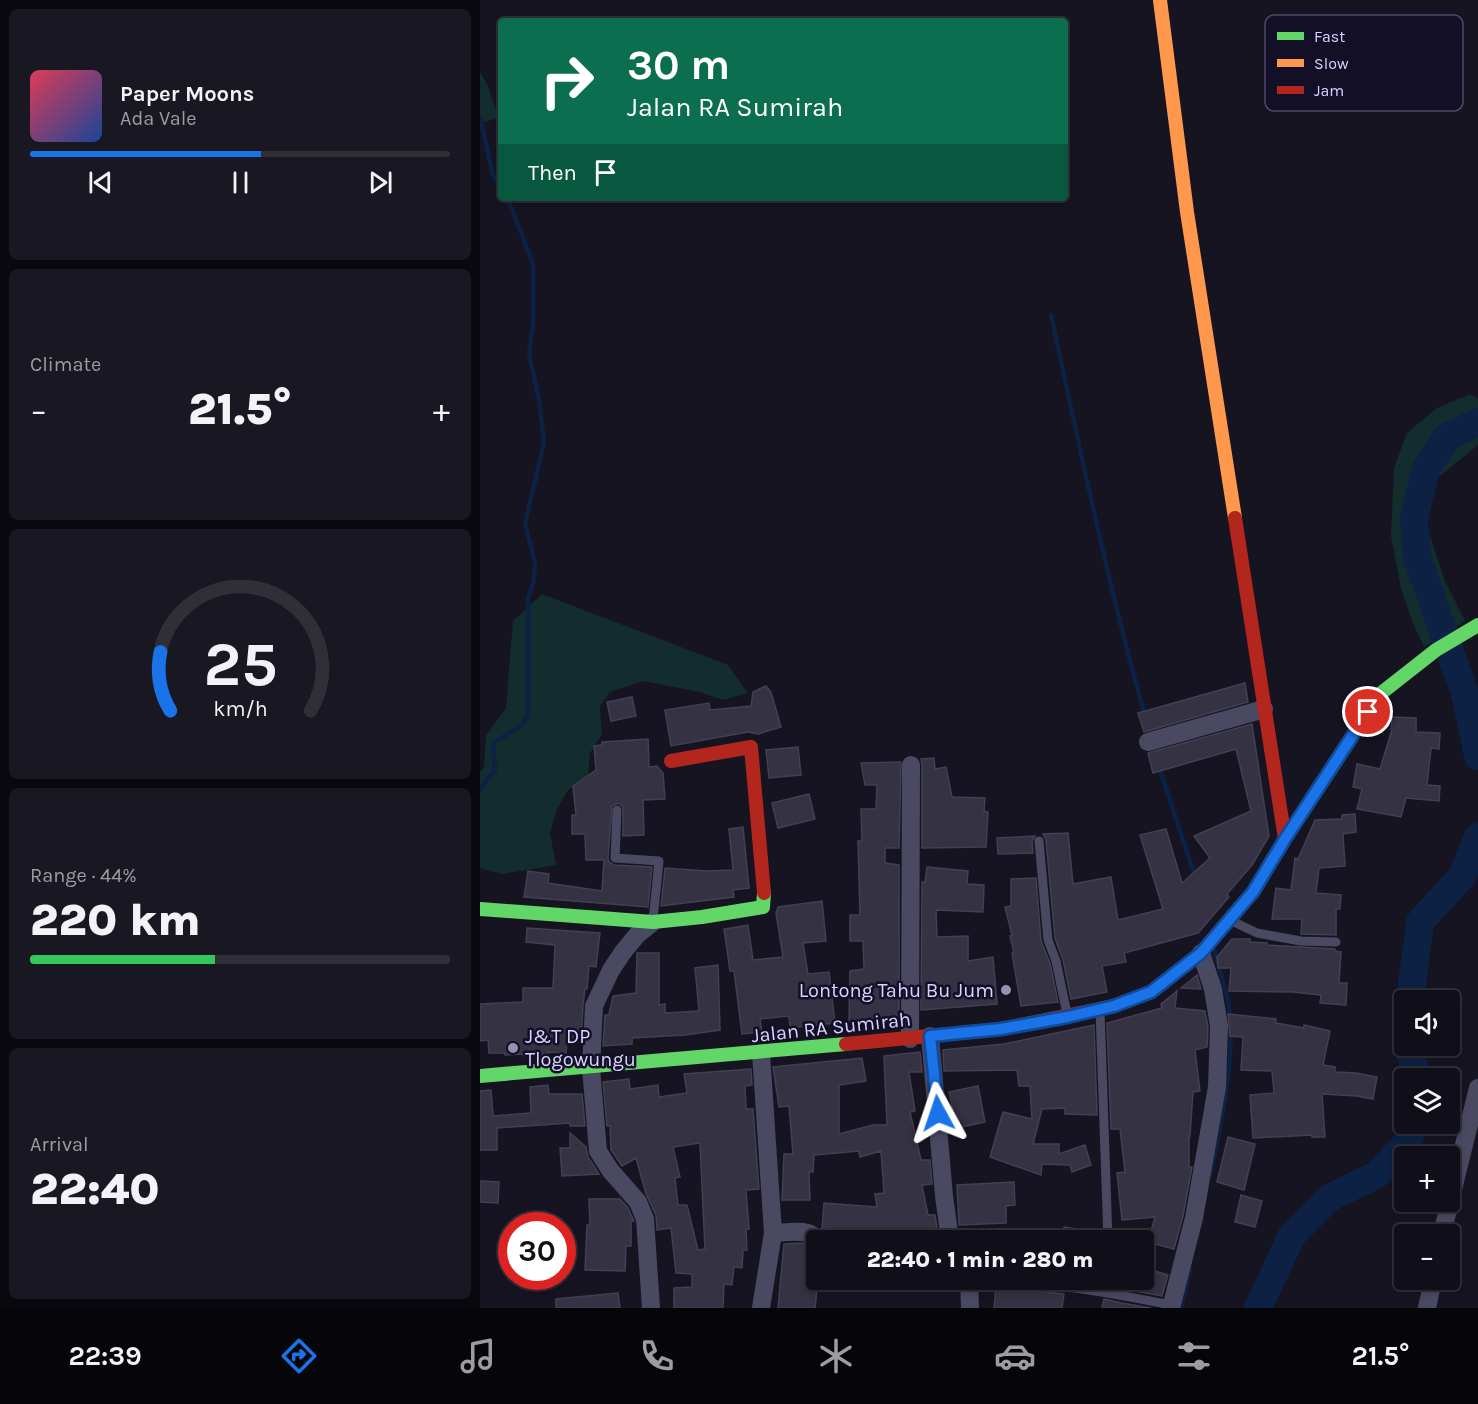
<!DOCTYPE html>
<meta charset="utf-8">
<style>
:root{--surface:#100f19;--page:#191822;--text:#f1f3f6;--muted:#9c9ca2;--line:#302f38;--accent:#1a73e8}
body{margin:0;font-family:Karla,sans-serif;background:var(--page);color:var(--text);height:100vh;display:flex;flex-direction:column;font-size:22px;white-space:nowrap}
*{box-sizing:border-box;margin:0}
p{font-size:20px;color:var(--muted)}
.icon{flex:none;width:33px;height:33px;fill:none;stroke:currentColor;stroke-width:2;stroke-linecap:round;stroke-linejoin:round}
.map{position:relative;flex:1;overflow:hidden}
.details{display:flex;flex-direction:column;gap:9px;padding:9px;background:#09080e;width:480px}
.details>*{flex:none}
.banner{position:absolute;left:18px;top:18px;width:570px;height:183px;border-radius:6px;box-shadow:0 3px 9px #0003,0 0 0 2px var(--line);background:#0b6e4f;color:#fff;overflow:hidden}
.fabs{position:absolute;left:914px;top:990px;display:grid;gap:12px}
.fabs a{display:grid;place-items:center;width:66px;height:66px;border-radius:6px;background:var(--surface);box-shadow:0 3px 9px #0003,0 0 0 2px var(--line);font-size:30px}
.speed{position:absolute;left:18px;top:1212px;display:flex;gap:12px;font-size:30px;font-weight:700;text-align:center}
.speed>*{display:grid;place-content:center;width:78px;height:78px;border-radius:50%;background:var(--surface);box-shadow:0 3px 9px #0003,0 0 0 2px var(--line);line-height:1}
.speed .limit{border:9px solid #d22;background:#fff;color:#111}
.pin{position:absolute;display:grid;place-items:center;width:51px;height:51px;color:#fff;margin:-26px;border:3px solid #fff;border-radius:50%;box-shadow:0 2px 6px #0007}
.me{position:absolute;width:66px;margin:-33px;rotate:355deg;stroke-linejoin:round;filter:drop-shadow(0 0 4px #0008)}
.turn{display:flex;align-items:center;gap:21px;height:126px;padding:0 30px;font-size:27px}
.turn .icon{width:78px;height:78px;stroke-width:2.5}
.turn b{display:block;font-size:42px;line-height:51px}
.then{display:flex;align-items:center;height:57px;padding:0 30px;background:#0003;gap:12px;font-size:22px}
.big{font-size:45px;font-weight:800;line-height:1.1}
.details .card{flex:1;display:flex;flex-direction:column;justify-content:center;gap:9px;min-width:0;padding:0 21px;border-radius:9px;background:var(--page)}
.details .dial{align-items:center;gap:0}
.dial svg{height:156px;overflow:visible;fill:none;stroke:var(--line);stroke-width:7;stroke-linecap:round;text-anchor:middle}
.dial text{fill:var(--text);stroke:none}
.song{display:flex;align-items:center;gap:18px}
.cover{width:72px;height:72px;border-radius:9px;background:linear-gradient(135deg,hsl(350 70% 55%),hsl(220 70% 35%))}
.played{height:6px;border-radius:3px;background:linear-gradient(90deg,var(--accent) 55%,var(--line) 55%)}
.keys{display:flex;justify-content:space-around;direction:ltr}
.heat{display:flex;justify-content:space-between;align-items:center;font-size:33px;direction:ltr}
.charge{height:9px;border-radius:4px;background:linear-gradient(90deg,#34c759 44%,var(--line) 0)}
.trip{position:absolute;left:326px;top:1230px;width:348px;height:60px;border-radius:6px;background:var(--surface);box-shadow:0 3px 9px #0003,0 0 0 2px var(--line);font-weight:800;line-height:60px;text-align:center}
.tabs{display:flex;height:96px;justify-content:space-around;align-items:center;background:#06060a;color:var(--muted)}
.tabs .icon{width:42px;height:42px}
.tabs .active{color:var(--accent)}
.tabs b{font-size:27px;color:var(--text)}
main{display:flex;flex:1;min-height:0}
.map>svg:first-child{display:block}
.green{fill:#132c2d}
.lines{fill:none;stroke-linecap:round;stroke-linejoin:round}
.stream{stroke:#0d2144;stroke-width:4.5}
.river{stroke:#0d2144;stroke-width:28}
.building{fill:#343243;stroke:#433f54;stroke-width:1.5;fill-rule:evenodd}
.lane{stroke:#4a4962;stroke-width:9}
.street{stroke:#4a4962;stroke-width:18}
.fast{stroke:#63d668;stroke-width:14}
.slow{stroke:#ff974d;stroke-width:14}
.jam{stroke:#b3261e;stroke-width:14}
.route-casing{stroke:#114b97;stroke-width:15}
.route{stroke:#1a73e8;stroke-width:10}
.poi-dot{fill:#9591b1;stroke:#130f26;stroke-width:2}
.labels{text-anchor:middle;stroke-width:5;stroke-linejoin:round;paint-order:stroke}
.poi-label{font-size:20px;fill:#d9d4ff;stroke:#130f26;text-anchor:end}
.street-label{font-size:20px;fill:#d9d4ff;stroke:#130f26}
.key{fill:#130f26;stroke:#4e4a67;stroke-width:1.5}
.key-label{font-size:16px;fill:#d9d4ff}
</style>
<main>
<section class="details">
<div class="card">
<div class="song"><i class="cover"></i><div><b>Paper Moons</b><p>Ada Vale</p></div></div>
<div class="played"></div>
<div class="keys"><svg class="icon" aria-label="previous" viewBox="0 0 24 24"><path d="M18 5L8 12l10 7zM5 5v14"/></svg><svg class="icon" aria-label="pause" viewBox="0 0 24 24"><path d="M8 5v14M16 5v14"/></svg><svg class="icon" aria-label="next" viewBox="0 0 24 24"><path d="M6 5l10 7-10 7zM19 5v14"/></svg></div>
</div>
<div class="card"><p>Climate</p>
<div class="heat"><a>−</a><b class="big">21.5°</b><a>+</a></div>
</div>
<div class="card dial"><svg viewBox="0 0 100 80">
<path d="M14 69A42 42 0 1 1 86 69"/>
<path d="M14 69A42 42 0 0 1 9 39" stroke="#1a73e8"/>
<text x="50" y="56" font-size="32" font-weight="700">25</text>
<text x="50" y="72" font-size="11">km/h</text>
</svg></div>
<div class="card"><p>Range · 44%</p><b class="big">220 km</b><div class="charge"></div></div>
<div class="card"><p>Arrival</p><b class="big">22:40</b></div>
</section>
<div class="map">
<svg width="998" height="1308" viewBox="0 0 998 1308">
<rect width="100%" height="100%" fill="#161421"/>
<path class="green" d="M 0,72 L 7,84 L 19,118 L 0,123 Z
M 990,394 L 998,399 L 998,445 L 950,484 L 947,527 L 965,581 L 985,621 L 944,647 L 932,621 L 921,588 L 911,536 L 914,468 L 927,433 L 957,408 Z
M 62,594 L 248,665 L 268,693 L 243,700 L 220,692 L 163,681 L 130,692 L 120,706 L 122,734 L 110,753 L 108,775 L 88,790 L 77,809 L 70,833 L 76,865 L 22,874 L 0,868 L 0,772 L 4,767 L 6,736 L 26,708 L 33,621 Z"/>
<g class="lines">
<path class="stream" d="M 0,118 L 13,175 L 21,189
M 571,315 C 600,450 628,584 665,716
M 679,767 L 715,876
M 0,789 L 15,770 L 13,743 L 41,726 L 48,715 L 48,598 L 54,581 L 55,562 L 45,524 L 64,442 L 59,400 L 49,354 L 53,324 L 53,264 L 32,209 L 26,198
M 730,1176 C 741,1125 757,1053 748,1001 C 744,984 739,968 735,951
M 701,1308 L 710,1270"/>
<path class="river" d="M 998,422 L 967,437 L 946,469 L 934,519 L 937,557 L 986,697 L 998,756
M 930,1000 L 940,922 L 983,875 L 998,837
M 927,1046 L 938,1078
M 778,1308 L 812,1235 L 849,1198 L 896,1175 L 928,1142 L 935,1124"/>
</g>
<path class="building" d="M 765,683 L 768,702 L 664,732 L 658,713 Z
M 286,686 L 291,692 L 301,727 L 278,734 L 268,732 L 191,746 L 185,710 L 229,703 L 230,710 L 271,706 L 273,692 Z
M 152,697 L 156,716 L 131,721 L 127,702 Z
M 912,717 L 936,718 L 936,732 L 960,733 L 959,749 L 951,748 L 947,785 L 960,786 L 959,801 L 926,798 L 921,817 L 877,809 L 882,789 L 873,787 L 877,764 L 900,769 L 911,733 Z
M 772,724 L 789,836 L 772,865 L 747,894 L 749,897 L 718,933 L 644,953 L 646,962 L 622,966 L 627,992 L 591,999 L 583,960 L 575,938 L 566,840 L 563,834 L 588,833 L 593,884 L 631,877 L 638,920 L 683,909 L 660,835 L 686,829 L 702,883 L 730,858 L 714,836 L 771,811 L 756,749 L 673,773 L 668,753 Z
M 168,739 L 169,767 L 177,766 L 183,773 L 185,799 L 163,800 L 164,835 L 143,836 L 143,807 L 138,803 L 132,806 L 128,858 L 129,862 L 134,865 L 172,867 L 168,907 L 44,897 L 48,871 L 69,874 L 68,883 L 122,891 L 124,860 L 106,860 L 105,834 L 92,834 L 92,815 L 96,815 L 93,786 L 116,770 L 114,746 L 122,745 L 122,742 Z
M 318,747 L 321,775 L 289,778 L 286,750 Z
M 454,758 L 455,769 L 466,767 L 472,797 L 505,798 L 504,811 L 508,812 L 506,847 L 442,848 L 442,765 L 441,759 Z
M 421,762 L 419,848 L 405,848 L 405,863 L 419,865 L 419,1016 L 369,1021 L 370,971 L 384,969 L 383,941 L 370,941 L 370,915 L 380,915 L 378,841 L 382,841 L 381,809 L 396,809 L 397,785 L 385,785 L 381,763 Z
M 329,794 L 335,819 L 298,828 L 292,803 Z
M 875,814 L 876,832 L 863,834 L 865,866 L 839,868 L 836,893 L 861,895 L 860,909 L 856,909 L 856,935 L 821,934 L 822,919 L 792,919 L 796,888 L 811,890 L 815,858 L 818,859 L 835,820 L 862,819 L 862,815 Z
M 263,827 L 269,888 L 253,890 L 254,897 L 181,906 L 185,868 L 227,871 L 253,870 L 249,829 Z
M 555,836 L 552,841 L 553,853 L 518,854 L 517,838 Z
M 447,867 L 488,871 L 487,884 L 504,885 L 503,912 L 456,910 L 457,937 L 488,936 L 488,961 L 513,957 L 517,1004 L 441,1010 L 442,882 L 445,882 Z
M 556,878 L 561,941 L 570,963 L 578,1002 L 541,1006 L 532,953 L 534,953 L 530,936 L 532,935 L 525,907 L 531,906 L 531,879 Z
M 342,901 L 346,941 L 323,943 L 328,974 L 349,972 L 355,1023 L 310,1028 L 309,1016 L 280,1019 L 282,1032 L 262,1034 L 254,971 L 250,971 L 244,929 L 268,925 L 273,960 L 303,957 L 296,913 L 298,907 Z
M 47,928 L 120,933 L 116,967 L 109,966 L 107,989 L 105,989 L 103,1005 L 101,1042 L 87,1041 L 86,1053 L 68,1052 L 68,1055 L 43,1056 L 43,1054 L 25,1055 L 25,1053 L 9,1053 L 8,1040 L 0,1041 L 0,1004 L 43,1002 L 43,988 L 73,988 L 75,945 L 46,942 Z
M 752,939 L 770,939 L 770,942 L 787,943 L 787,945 L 855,949 L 855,951 L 861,952 L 859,983 L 867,983 L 866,1005 L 840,1003 L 841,995 L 813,992 L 749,991 L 751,968 L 738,968 L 737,957 Z
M 157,953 L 179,953 L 179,1005 L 185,1004 L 185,1013 L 219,1011 L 215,968 L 238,965 L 240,1030 L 205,1035 L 152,1038 L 152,1044 L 123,1046 L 125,1015 L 129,1015 L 133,996 L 156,993 Z
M 717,975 L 721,989 L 701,988 Z
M 697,991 L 695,1008 L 725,1011 L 728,1027 L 727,1047 L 715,1050 L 720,1091 L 713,1092 L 710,1136 L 709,1136 L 709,1167 L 712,1167 L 703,1216 L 694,1249 L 668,1242 L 675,1217 L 642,1220 L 637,1173 L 645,1172 L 640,1129 L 631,1129 L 627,1023 L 682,1008 L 681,1004 Z
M 748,1014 L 796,1019 L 796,1023 L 824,1028 L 824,1025 L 850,1031 L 843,1065 L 855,1067 L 855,1072 L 876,1073 L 897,1077 L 893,1099 L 877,1096 L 842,1094 L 845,1137 L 832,1137 L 832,1135 L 773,1138 L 770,1095 L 794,1093 L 792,1071 L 761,1070 L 763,1037 L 750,1036 Z
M 614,1025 L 617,1115 L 585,1114 L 585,1108 L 562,1109 L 553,1144 L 579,1144 L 579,1154 L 605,1145 L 611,1165 L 592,1172 L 590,1165 L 562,1164 L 561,1175 L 510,1157 L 523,1112 L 552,1119 L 550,1086 L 539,1086 L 537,1070 L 464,1071 L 463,1050 L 524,1044 Z
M 440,1052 L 442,1072 L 429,1072 L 435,1111 L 430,1112 L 441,1160 L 450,1160 L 452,1184 L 442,1185 L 448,1215 L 455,1215 L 458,1234 L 406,1239 L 406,1233 L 342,1228 L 344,1203 L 397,1207 L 395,1194 L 404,1193 L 401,1151 L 380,1157 L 379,1151 L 334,1155 L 333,1172 L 329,1172 L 330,1200 L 302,1200 L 304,1154 L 313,1154 L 309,1106 L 299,1107 L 293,1067 L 382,1058 L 386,1081 L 359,1085 L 359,1134 L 393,1125 L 407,1125 L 404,1056 Z
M 271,1069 L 272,1085 L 265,1086 L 266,1109 L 273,1109 L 279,1189 L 266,1190 L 269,1229 L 266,1229 L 267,1250 L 263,1250 L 262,1268 L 254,1267 L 252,1285 L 244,1284 L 243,1308 L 194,1308 L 194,1288 L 212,1287 L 212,1274 L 196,1273 L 191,1228 L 177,1230 L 176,1215 L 166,1194 L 156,1158 L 142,1166 L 131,1150 L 130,1126 L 127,1126 L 123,1082 L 149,1079 L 150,1089 L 178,1085 L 179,1097 L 207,1093 L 204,1074 ZM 220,1143 L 225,1249 L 218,1250 L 207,1205 L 198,1205 L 195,1178 L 200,1177 L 193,1147 Z
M 68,1085 L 69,1094 L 102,1094 L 105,1126 L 90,1126 L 90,1123 L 17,1128 L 17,1150 L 0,1150 L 0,1091 L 11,1090 L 13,1116 L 51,1113 L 50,1087 Z
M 498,1086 L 505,1122 L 477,1128 L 469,1092 Z
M 90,1133 L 106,1147 L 108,1157 L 119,1174 L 82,1176 L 80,1148 L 90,1148 Z
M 748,1137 L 775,1144 L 764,1190 L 737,1182 Z
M 0,1181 L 19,1182 L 18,1203 L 0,1202 Z
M 534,1182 L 535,1205 L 526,1206 L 526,1223 L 479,1225 L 477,1185 Z
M 761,1195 L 782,1201 L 775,1227 L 755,1222 Z
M 109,1199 L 140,1199 L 148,1208 L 154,1221 L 151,1221 L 151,1246 L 146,1246 L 145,1271 L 105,1270 L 107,1225 L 110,1225 Z
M 584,1227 L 621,1233 L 621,1240 L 582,1240 Z
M 322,1243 L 336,1251 L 336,1280 L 338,1280 L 335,1308 L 298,1308 L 304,1244 Z
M 665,1268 L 688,1275 L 682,1296 L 626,1286 L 628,1280 L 663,1280 Z
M 516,1287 L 584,1294 L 582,1308 L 514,1308 Z
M 138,1293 L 140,1308 L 76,1308 L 76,1299 Z
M 624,1299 L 642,1303 L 671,1308 L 622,1308 Z"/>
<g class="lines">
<path class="lane" d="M 137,810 L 135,858 L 179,861 L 173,920
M 559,841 L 568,940 L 576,961 L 587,1014
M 752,921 L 777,933 L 821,941 L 856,942
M 620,1010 L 628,1240
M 501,1280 C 567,1282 627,1292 691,1305"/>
<path class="street" d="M 668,742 L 784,709
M 450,1036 L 464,1196 L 470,1240
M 430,1039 L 431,765
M 293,1233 C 306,1233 330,1227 337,1240
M 962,1234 L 998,1088
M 489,1280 L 490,1308
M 171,1308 L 165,1219 L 158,1202 L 130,1170 L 118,1151 L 111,1068 L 114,1006 L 131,970 L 143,952 L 157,935 L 173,922
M 281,1308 L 293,1233 L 281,1053
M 691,1308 L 714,1218 L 737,1087 L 739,1026 L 733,989 L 721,953
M 947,1308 L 953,1280"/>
<path class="fast" d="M 0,909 L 173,922 L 222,917 L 283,907 L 284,893
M 742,928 L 773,892 L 805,839 L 900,694 L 956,650 L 998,625
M 0,1076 L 366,1044"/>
<path class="slow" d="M 680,0 L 707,212 L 755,518"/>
<path class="jam" d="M 755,518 L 805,839
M 191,761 L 271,747 L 284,893
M 366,1044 L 521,1029 L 634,1006 L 671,992 L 721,953 L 742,928"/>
</g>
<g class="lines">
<defs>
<path id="route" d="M 458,1113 L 450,1036 L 521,1029 L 587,1017 L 634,1006 L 671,992 L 721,953 L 773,892 L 805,839 L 888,712"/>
</defs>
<use href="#route" class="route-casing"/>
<use href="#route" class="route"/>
</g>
<g class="poi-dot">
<circle cx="526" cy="990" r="6"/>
<circle cx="33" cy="1048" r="6"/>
</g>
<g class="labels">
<g class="poi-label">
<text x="514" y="997">Lontong Tahu Bu Jum</text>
<text x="45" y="1043" text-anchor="start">J&amp;T DP<tspan x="45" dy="23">Tlogowungu</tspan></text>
</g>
<g class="street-label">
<text transform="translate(351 1027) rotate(-6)" y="7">Jalan RA Sumirah</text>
</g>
</g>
<rect x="785" y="15" width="198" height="96" rx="9" class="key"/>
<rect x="797" y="32" width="27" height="8" fill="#63d668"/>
<rect x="797" y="59" width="27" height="8" fill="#ff974d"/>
<rect x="797" y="86" width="27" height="8" fill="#b3261e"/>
<g class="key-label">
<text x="834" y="42">Fast</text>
<text x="834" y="69">Slow</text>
<text x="834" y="96">Jam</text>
</g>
</svg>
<div class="fabs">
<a><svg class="icon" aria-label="sound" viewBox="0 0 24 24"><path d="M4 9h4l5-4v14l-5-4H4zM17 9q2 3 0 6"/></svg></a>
<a><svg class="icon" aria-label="layers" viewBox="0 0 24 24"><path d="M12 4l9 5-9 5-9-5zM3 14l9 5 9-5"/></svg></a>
<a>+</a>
<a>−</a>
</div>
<div class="speed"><div class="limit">30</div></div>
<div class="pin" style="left:888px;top:712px;background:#d93025"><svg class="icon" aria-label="arrive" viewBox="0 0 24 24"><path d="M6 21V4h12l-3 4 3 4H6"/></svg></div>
<svg class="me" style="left:458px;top:1113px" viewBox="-20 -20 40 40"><path d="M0-17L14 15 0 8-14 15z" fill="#1a73e8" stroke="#fff" stroke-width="4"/></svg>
<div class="trip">22:40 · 1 min · 280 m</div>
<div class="banner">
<div class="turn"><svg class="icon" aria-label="right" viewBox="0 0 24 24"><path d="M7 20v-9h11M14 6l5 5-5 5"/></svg><div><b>30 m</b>Jalan RA Sumirah</div></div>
<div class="then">Then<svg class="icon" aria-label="arrive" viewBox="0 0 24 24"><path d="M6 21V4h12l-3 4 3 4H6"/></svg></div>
</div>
</div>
</main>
<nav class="tabs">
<b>22:39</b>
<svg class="icon active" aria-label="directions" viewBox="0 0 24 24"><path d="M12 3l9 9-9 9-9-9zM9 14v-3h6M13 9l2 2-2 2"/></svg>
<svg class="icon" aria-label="music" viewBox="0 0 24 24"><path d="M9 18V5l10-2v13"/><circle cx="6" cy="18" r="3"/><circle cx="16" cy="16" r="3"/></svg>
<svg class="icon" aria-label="phone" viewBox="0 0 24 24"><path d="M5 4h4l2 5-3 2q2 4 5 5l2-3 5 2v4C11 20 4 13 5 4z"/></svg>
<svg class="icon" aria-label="climate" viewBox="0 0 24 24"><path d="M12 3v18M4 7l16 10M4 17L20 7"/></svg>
<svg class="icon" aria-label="car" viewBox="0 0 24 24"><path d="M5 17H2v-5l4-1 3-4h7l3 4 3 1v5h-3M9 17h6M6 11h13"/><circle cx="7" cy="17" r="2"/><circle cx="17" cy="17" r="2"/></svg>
<svg class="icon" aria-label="filters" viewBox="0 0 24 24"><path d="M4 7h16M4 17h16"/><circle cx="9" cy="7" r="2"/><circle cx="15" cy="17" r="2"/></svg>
<b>21.5°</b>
</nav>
